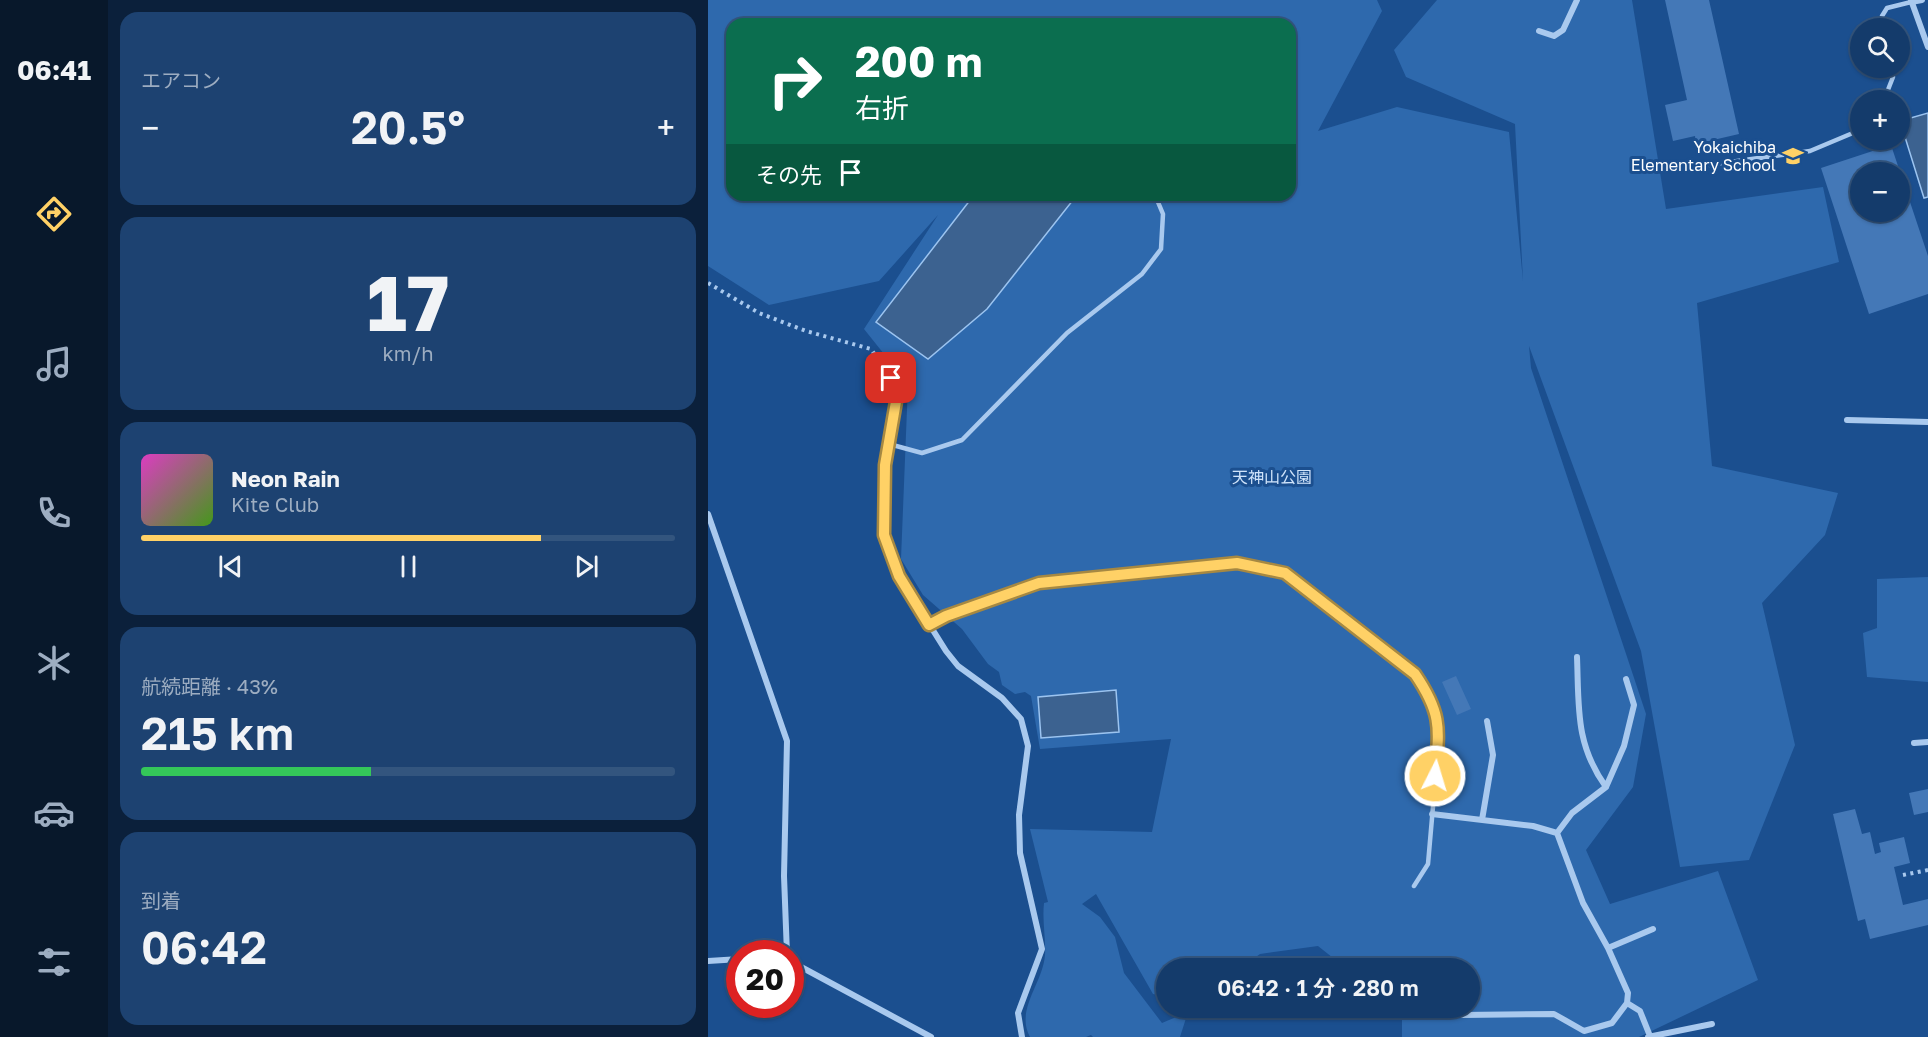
<!DOCTYPE html>
<html lang="ja">
<meta charset="utf-8">
<style>
:root{--surface:#143b6b;--page:#1d4271;--text:#f1f3f6;--muted:#9dadc1;--line:#33557e;--accent:#ffd166}
body{margin:0;font-family:"Golos Text","Noto Sans JP",sans-serif;background:var(--page);color:var(--text);height:100vh;display:flex;flex-direction:column;font-size:22px;white-space:nowrap}
*{box-sizing:border-box;margin:0}
p{font-size:20px;color:var(--muted)}
.icon{flex:none;width:33px;height:33px;fill:none;stroke:currentColor;stroke-width:2;stroke-linecap:round;stroke-linejoin:round}
.map{position:relative;flex:1;overflow:hidden}
.drawer{display:flex;flex-direction:column;gap:12px;padding:12px;background:#0b203b;width:600px}
.drawer>*{flex:none}
.banner{position:absolute;left:18px;top:18px;width:570px;height:183px;border-radius:18px;box-shadow:0 2px 4px #0004,0 0 0 2px var(--line);background:#0b6e4f;color:#fff;overflow:hidden}
.fabs{position:absolute;left:1142px;top:18px;display:grid;gap:12px}
.fabs a{display:grid;place-items:center;width:60px;height:60px;border-radius:50%;background:var(--surface);box-shadow:0 2px 4px #0004,0 0 0 2px var(--line);font-size:30px}
.speed{position:absolute;left:18px;top:940px;display:flex;gap:12px;font-size:30px;font-weight:700;text-align:center}
.speed>*{display:grid;place-content:center;width:78px;height:78px;border-radius:50%;background:var(--surface);box-shadow:0 2px 4px #0004,0 0 0 2px var(--line);line-height:1}
.speed .limit{border:9px solid #d22;background:#fff;color:#111}
.pin{position:absolute;display:grid;place-items:center;width:51px;height:51px;color:#fff;margin:-26px;border-radius:12px;box-shadow:0 3px 9px #0006}
.me{position:absolute;width:66px;margin:-33px;rotate:5deg;stroke-linejoin:round;filter:drop-shadow(0 0 4px #0008)}
.turn{display:flex;align-items:center;gap:21px;height:126px;padding:0 30px;font-size:27px}
.turn .icon{width:78px;height:78px;stroke-width:2.5}
.turn b{display:block;font-size:42px;line-height:51px}
.then{display:flex;align-items:center;height:57px;padding:0 30px;background:#0003;gap:12px;font-size:22px}
.big{font-size:45px;font-weight:600;line-height:1.1}
.drawer .card{flex:1;display:flex;flex-direction:column;justify-content:center;gap:9px;min-width:0;padding:0 21px;border-radius:18px;background:var(--page)}
.drawer .dial{align-items:center;gap:0}
.dial b{font-size:78px;line-height:1}
.song{display:flex;align-items:center;gap:18px}
.cover{width:72px;height:72px;border-radius:9px;background:linear-gradient(135deg,hsl(310 70% 55%),hsl(100 70% 35%))}
.played{height:6px;border-radius:3px;background:linear-gradient(90deg,var(--accent) 75%,var(--line) 75%)}
.keys{display:flex;justify-content:space-around;direction:ltr}
.heat{display:flex;justify-content:space-between;align-items:center;font-size:33px;direction:ltr}
.charge{height:9px;border-radius:4px;background:linear-gradient(90deg,#34c759 43%,var(--line) 0)}
.trip{position:absolute;left:448px;top:958px;width:324px;height:60px;border-radius:30px;background:var(--surface);box-shadow:0 2px 4px #0004,0 0 0 2px var(--line);font-weight:600;line-height:60px;text-align:center}
main{display:flex;flex:1;min-height:0}
.dock{display:flex;flex-direction:column;width:108px;justify-content:space-around;align-items:center;background:#08182b;color:var(--muted)}
.dock .icon{width:42px;height:42px}
.dock .selected{color:var(--accent)}
.dock b{font-size:27px;color:var(--text)}
.map>svg:first-child{display:block}
.green{fill:#2e69ad;fill-rule:evenodd}
.water{fill:#3c6290;stroke:#9cc4f0;stroke-width:1.5}
.building{fill:#4478b7;fill-rule:evenodd}
.lines{fill:none;stroke-linecap:round;stroke-linejoin:round}
.path{stroke:#a9c9ee;stroke-width:4;stroke-dasharray:3 4.5;stroke-linecap:butt}
.service{stroke:#a9c9ee;stroke-width:4.5}
.minor{stroke:#a9c9ee;stroke-width:6}
.route-casing{stroke:#a68842;stroke-width:15}
.route{stroke:#ffd166;stroke-width:10}
.labels{text-anchor:middle;stroke-width:6;stroke-linejoin:round;paint-order:stroke}
.poi-label{font-size:16px;fill:#fff;stroke:#1b4f8f;text-anchor:end}
.park-label{font-size:16px;fill:#cfe3fa;stroke:#1b4f8f}
</style>
<main>
<nav class="dock">
<b>06:41</b>
<svg class="icon selected" aria-label="directions" viewBox="0 0 24 24"><path d="M12 3l9 9-9 9-9-9zM9 14v-3h6M13 9l2 2-2 2"/></svg>
<svg class="icon" aria-label="music" viewBox="0 0 24 24"><path d="M9 18V5l10-2v13"/><circle cx="6" cy="18" r="3"/><circle cx="16" cy="16" r="3"/></svg>
<svg class="icon" aria-label="phone" viewBox="0 0 24 24"><path d="M5 4h4l2 5-3 2q2 4 5 5l2-3 5 2v4C11 20 4 13 5 4z"/></svg>
<svg class="icon" aria-label="climate" viewBox="0 0 24 24"><path d="M12 3v18M4 7l16 10M4 17L20 7"/></svg>
<svg class="icon" aria-label="car" viewBox="0 0 24 24"><path d="M5 17H2v-5l4-1 3-4h7l3 4 3 1v5h-3M9 17h6M6 11h13"/><circle cx="7" cy="17" r="2"/><circle cx="17" cy="17" r="2"/></svg>
<svg class="icon" aria-label="filters" viewBox="0 0 24 24"><path d="M4 7h16M4 17h16"/><circle cx="9" cy="7" r="2"/><circle cx="15" cy="17" r="2"/></svg>
</nav>
<section class="drawer">
<div class="card"><p>エアコン</p>
<div class="heat"><a>−</a><b class="big">20.5°</b><a>+</a></div>
</div>
<div class="card dial"><b>17</b><p>km/h</p></div>
<div class="card">
<div class="song"><i class="cover"></i><div><b>Neon Rain</b><p>Kite Club</p></div></div>
<div class="played"></div>
<div class="keys"><svg class="icon" aria-label="previous" viewBox="0 0 24 24"><path d="M18 5L8 12l10 7zM5 5v14"/></svg><svg class="icon" aria-label="pause" viewBox="0 0 24 24"><path d="M8 5v14M16 5v14"/></svg><svg class="icon" aria-label="next" viewBox="0 0 24 24"><path d="M6 5l10 7-10 7zM19 5v14"/></svg></div>
</div>
<div class="card"><p>航続距離 · 43%</p><b class="big">215 km</b><div class="charge"></div></div>
<div class="card"><p>到着</p><b class="big">06:42</b></div>
</section>
<div class="map">
<svg width="1220" height="1037" viewBox="0 0 1220 1037">
<rect width="100%" height="100%" fill="#1b4f8f"/>
<path class="green" d="M 0,0 L 669,0 L 674,11 L 610,131 L 689,107 L 801,132 L 815,281 L 807,124 L 698,77 L 686,50 L 729,0 L 924,0 L 958,209 L 1115,187 L 1131,262 L 989,303 L 1004,466 L 1130,493 L 1117,535 L 1054,603 L 1087,745 L 1041,860 L 972,867 L 933,651 L 821,346 L 823,368 L 938,714 L 925,787 L 878,850 L 902,904 L 1010,871 L 1050,980 L 931,1037 L 694,1037 L 694,1011 L 690,1008 L 762,1008 L 762,969 L 639,969 L 610,946 L 552,954 L 531,969 L 459,969 L 459,996 L 445,994 L 388,894 L 374,904 L 392,917 L 407,937 L 416,973 L 454,1023 L 480,1012 L 472,1037 L 385,1037 L 383,1035 L 378,1037 L 322,1037 C 307,1010 335,983 337,955 C 338,938 334,921 336,903 L 340,902 L 322,829 L 444,832 L 463,739 L 332,749 L 323,696 L 317,692 L 307,694 L 294,685 L 291,672 L 280,664 L 254,629 L 215,595 L 193,559 L 200,384 L 156,329 L 230,215 L 171,281 L 61,305 L 0,266 ZM 24,24 L 582,24 L 582,195 L 24,195 Z
M 1220,577 L 1220,682 L 1159,677 L 1155,633 L 1169,628 L 1169,579 Z"/>
<path class="water" d="M 1220,113 L 1220,197 L 1216,198 L 1192,121 Z
M 266,195 L 369,195 L 279,309 L 220,359 L 168,322 Z
M 408,690 L 411,732 L 333,738 L 330,697 Z"/>
<path class="building" d="M 957,0 L 1001,0 L 1031,134 L 988,144 L 987,136 L 965,141 L 957,105 L 979,100 Z
M 1183,145 L 1220,256 L 1220,294 L 1161,314 L 1113,168 ZM 1152,172 L 1191,172 L 1191,212 L 1152,212 Z
M 748,676 L 763,709 L 749,715 L 734,682 Z
M 1220,789 L 1220,812 L 1206,815 L 1201,793 Z
M 1147,809 L 1154,834 L 1162,832 L 1167,854 L 1173,852 L 1171,843 L 1196,837 L 1202,863 L 1186,867 L 1195,905 L 1220,899 L 1220,925 L 1162,939 L 1157,919 L 1150,921 L 1125,814 Z"/>
<g class="lines">
<path class="path" d="M 0,283 L 51,313 L 98,331 L 163,349 L 176,368
M 1195,875 L 1220,870"/>
<path class="service" d="M 1176,28 L 1174,16 L 1179,8 L 1203,2
M 1176,100 L 1185,77 L 1183,68
M 979,168 L 1102,151 L 1152,130
M 181,444 L 214,453 L 254,440 L 359,333 L 434,274 L 453,249 L 455,214 L 447,195
M 221,625 L 238,616 L 331,583 L 529,563 L 577,574 L 707,674 L 719,692 L 730,716 L 731,738 L 720,864 L 706,886"/>
<path class="minor" d="M 1203,0 L 1220,47
M 1203,2 L 1214,0
M 831,31 L 846,36 L 855,30 L 869,0
M 183,378 L 191,390 L 178,465 L 176,535 L 191,576 L 238,651 L 250,666 L 294,698 L 313,719 L 320,746 L 311,815 L 312,853 L 334,949 L 310,1013 L 314,1037
M 1139,420 L 1220,422
M 0,514 L 79,741 L 76,876 L 79,954
M 869,657 C 871,707 867,744 898,787
M 1206,743 L 1220,742
M 724,814 L 825,826 L 849,833
M 774,820 L 785,755 L 779,721
M 849,833 L 864,813 L 898,787 L 916,746 L 926,705 L 918,679
M 900,948 L 945,929
M 0,961 L 32,959
M 82,961 L 223,1037
M 919,1003 L 932,1011 L 942,1036
M 754,1015 L 846,1014 L 876,1031 L 904,1023 L 919,1003 L 920,993 L 900,948 L 875,903 L 849,833
M 940,1037 L 1004,1024"/>
</g>
<g class="lines">
<defs>
<path id="route" d="M 183,378 L 190,390 L 177,465 L 176,535 L 191,576 L 221,625 L 238,616 L 331,583 L 529,563 L 577,573 L 707,674 C 735,715 731,729 727,776"/>
</defs>
<use href="#route" class="route-casing"/>
<use href="#route" class="route"/>
</g>
<defs>
<symbol id="school-bare" viewBox="-9 -9 18 18"><path d="M0-5L7-2L0 1L-7-2ZM-4 1L0 2.5L4 1V4Q0 6-4 4Z" fill="#ffd166" stroke="#1b4f8f" stroke-width="2.5" paint-order="stroke"/></symbol>
</defs>
<g fill-rule="evenodd">
<use href="#school-bare" x="1070" y="141" width="30" height="30"/>
</g>
<g class="labels">
<g class="poi-label">
<text x="1068" y="153">Yokaichiba<tspan x="1068" dy="18">Elementary School</tspan></text>
</g>
<g class="park-label">
<text x="564" y="483">天神山公園</text>
</g>
</g>
</svg>
<div class="fabs">
<a><svg class="icon" aria-label="search" viewBox="0 0 24 24"><circle cx="10" cy="10" r="6"/><path d="M15 15l6 6"/></svg></a>
<a>+</a>
<a>−</a>
</div>
<div class="speed"><div class="limit">20</div></div>
<div class="pin" style="left:183px;top:378px;background:#d93025"><svg class="icon" aria-label="arrive" viewBox="0 0 24 24"><path d="M6 21V4h12l-3 4 3 4H6"/></svg></div>
<svg class="me" style="left:727px;top:776px" viewBox="-20 -20 40 40"><circle r="17" fill="#ffd166" stroke="#fff" stroke-width="3"/><path d="M0-11L8 9 0 5-8 9z" fill="#fff"/></svg>
<div class="trip">06:42 · 1 分 · 280 m</div>
<div class="banner">
<div class="turn"><svg class="icon" aria-label="right" viewBox="0 0 24 24"><path d="M7 20v-9h11M14 6l5 5-5 5"/></svg><div><b>200 m</b>右折</div></div>
<div class="then">その先<svg class="icon" aria-label="arrive" viewBox="0 0 24 24"><path d="M6 21V4h12l-3 4 3 4H6"/></svg></div>
</div>
</div>
</main>
